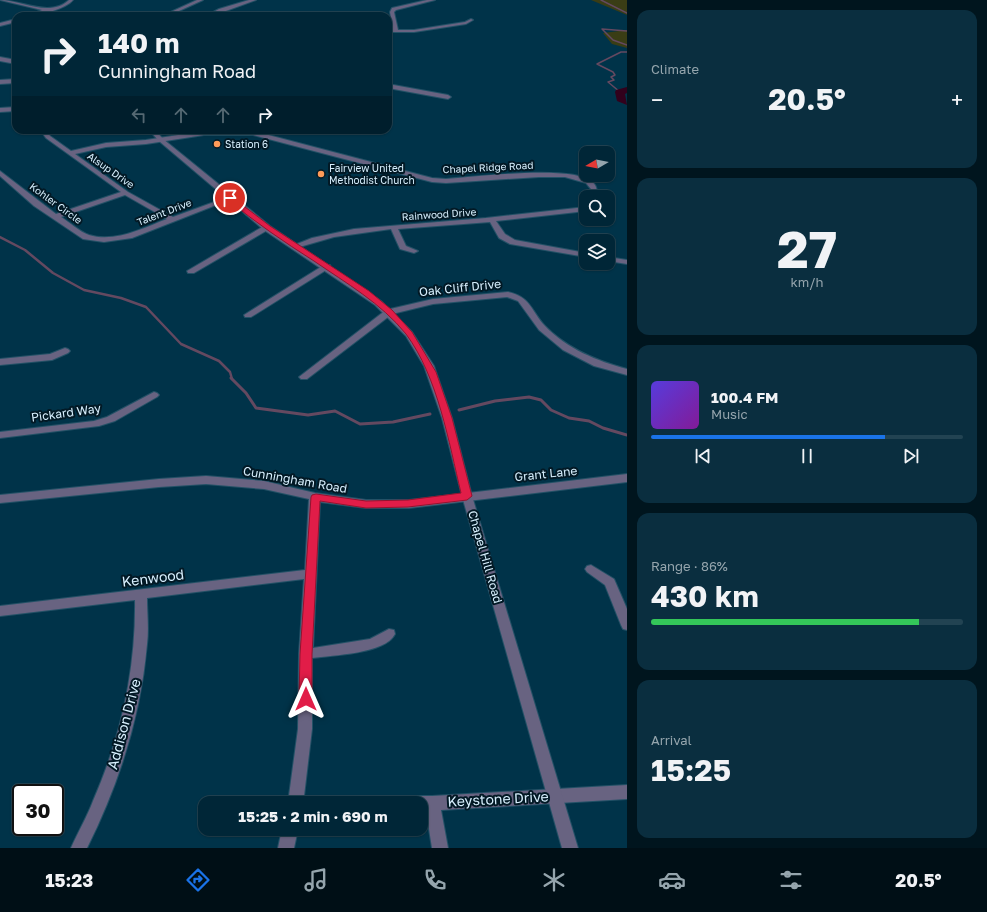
<!DOCTYPE html>
<meta charset="utf-8">
<style>
:root{--surface:#002637;--page:#0a2e3f;--text:#f1f3f6;--muted:#95a5ad;--line:#224352;--accent:#1a73e8}
body{margin:0;font-family:"Golos Text",sans-serif;background:var(--page);color:var(--text);height:100vh;display:flex;flex-direction:column;font-size:15px;white-space:nowrap}
*{box-sizing:border-box;margin:0}
p{font-size:13px;color:var(--muted)}
.icon{flex:none;width:22px;height:22px;fill:none;stroke:currentColor;stroke-width:2;stroke-linecap:round;stroke-linejoin:round}
.map{position:relative;flex:1;overflow:hidden}
.panel{display:flex;flex-direction:column;gap:10px;padding:10px;background:#00151e;width:360px}
.panel>*{flex:none}
.guide{position:absolute;left:12px;top:12px;width:380px;height:122px;border-radius:12px;box-shadow:0 1px 3px #0004,0 0 0 1px var(--line);background:#002637;color:var(--text);overflow:hidden}
.needle{width:26px;rotate:260deg}
.fabs{position:absolute;left:579px;top:146px;display:grid;gap:8px}
.fabs a{display:grid;place-items:center;width:36px;height:36px;border-radius:8px;background:var(--surface);box-shadow:0 1px 3px #0004,0 0 0 1px var(--line);font-size:20px}
.speed{position:absolute;left:12px;top:784px;display:flex;gap:8px;font-size:20px;font-weight:700;text-align:center}
.speed>*{display:grid;place-content:center;width:52px;height:52px;border-radius:50%;background:var(--surface);box-shadow:0 1px 3px #0004,0 0 0 1px var(--line);line-height:1}
.speed .limit{border:2px solid #111;border-radius:6px;background:#fff;color:#111}
.pin{position:absolute;display:grid;place-items:center;width:34px;height:34px;color:#fff;margin:-17px;border:2px solid #fff;border-radius:50%;box-shadow:0 1px 4px #0007}
.me{position:absolute;width:44px;margin:-22px;rotate:0deg;stroke-linejoin:round;filter:drop-shadow(0 0 3px #0008)}
.turn{display:flex;align-items:center;gap:14px;height:84px;padding:0 20px;font-size:18px}
.turn .icon{width:52px;height:52px;stroke-width:2.5}
.turn b{display:block;font-size:28px;line-height:34px}
.lanes{display:flex;align-items:center;height:38px;padding:0 20px;background:#0003;justify-content:center;gap:20px;direction:ltr}
.lanes .off{opacity:.35}
.big{font-size:30px;font-weight:700;line-height:1.1}
.panel .tile{flex:1;display:flex;flex-direction:column;justify-content:center;gap:6px;min-width:0;padding:0 14px;border-radius:12px;background:var(--page)}
.panel .dial{align-items:center;gap:0}
.dial b{font-size:52px;line-height:1}
.song{display:flex;align-items:center;gap:12px}
.cover{width:48px;height:48px;border-radius:6px;background:linear-gradient(135deg,hsl(250 70% 55%),hsl(290 70% 35%))}
.played{height:4px;border-radius:2px;background:linear-gradient(90deg,var(--accent) 75%,var(--line) 75%)}
.keys{display:flex;justify-content:space-around;direction:ltr}
.heat{display:flex;justify-content:space-between;align-items:center;font-size:22px;direction:ltr}
.charge{height:6px;border-radius:3px;background:linear-gradient(90deg,#34c759 86%,var(--line) 0)}
.trip{position:absolute;left:198px;top:796px;width:230px;height:40px;border-radius:12px;background:var(--surface);box-shadow:0 1px 3px #0004,0 0 0 1px var(--line);font-weight:700;line-height:40px;text-align:center}
.dock{display:flex;height:64px;justify-content:space-around;align-items:center;background:#000f16;color:var(--muted)}
.dock .icon{width:28px;height:28px}
.dock .active{color:var(--accent)}
.dock b{font-size:18px;color:var(--text)}
main{display:flex;flex:1;min-height:0}
.map>svg:first-child{display:block}
.green{fill:#3a3d15}
.lines{fill:none;stroke-linecap:round;stroke-linejoin:round}
.stream-far2{stroke:#644960;stroke-width:1.5}
.stream-far1{stroke:#644960;stroke-width:2.5}
.stream{stroke:#644960;stroke-width:3}
.river{fill:#32011c;fill-rule:evenodd}
.minor-casing{stroke:#235166;stroke-width:2}
.tertiary-casing{stroke:#235166;stroke-width:2}
.minor{fill:#686381;fill-rule:evenodd}
.tertiary{fill:#686381;fill-rule:evenodd}
.route{fill:#e11d48;stroke:#92132f}
.poi-dot{fill:#fe9b59;stroke:#021925;stroke-width:1.5}
.labels{text-anchor:middle;stroke-width:4;stroke-linejoin:round;paint-order:stroke}
.far-poi-label{font-size:10px;fill:#d8f0fe;stroke:#021925;text-anchor:start}
.far-street-label{font-size:10px;fill:#d8f0fe;stroke:#021925}
.street-label{font-size:12px;fill:#d8f0fe;stroke:#021925}
.near-street-label{font-size:14px;fill:#d8f0fe;stroke:#021925}
</style>
<main>
<div class="map">
<svg width="627" height="848" viewBox="0 0 627 848">
<rect width="100%" height="100%" fill="#003349"/>
<path class="green" d="M 591,0 L 627,0 L 627,15 Z
M 627,30 L 627,48 L 612,44 L 603,33 Z"/>
<g class="lines">
<path class="stream-far2" d="M 601,0 L 627,13
M 627,31 L 602,29 L 613,40 L 627,45
M 620,92 L 608,82 L 614,80 L 611,77 L 615,75 L 613,72 L 597,64 L 621,52 L 627,52"/>
<path class="stream-far1" d="M 0,237 L 25,250 L 53,273 L 84,290 L 121,298 L 146,307 L 181,344 L 219,361 L 230,372 L 232,379"/>
<path class="stream" d="M 231,378 L 246,393 L 256,408 L 308,415 L 335,411 L 360,424 L 393,422 L 430,414
M 459,410 L 495,401 L 529,397 L 541,400 L 551,410 L 569,418 L 589,421 L 603,428 L 627,435"/>
<path class="river" d="M 627,87 L 627,93 L 625,94 L 627,105 L 617,101 L 615,92 L 616,90 Z"/>
<defs>
<path id="minor" d="M 0,0 C 21,0 50,18 69,0 L 73,0 C 66,9 38,16 27,16 L 42,10 Z
M 197,0 L 203,0 L 168,16 L 162,16 Z
M 427,0 L 435,0 L 396,10 L 394,12 L 398,30 L 414,30 L 465,22 L 471,19 L 473,20 L 466,24 L 414,32 L 388,32 L 388,30 L 393,30 L 390,12 L 392,8 Z
M 16,19 L 16,22 L 0,26 L 0,23 Z
M 0,57 L 16,60 L 16,64 L 0,61 Z
M 388,84 L 448,95 L 451,97 L 448,99 L 388,88 Z
M 16,107 L 16,111 L 0,112 L 0,108 Z
M 40,130 L 46,130 L 50,136 L 71,151 L 106,143 L 146,140 L 204,131 L 253,131 L 432,178 L 446,179 C 476,177 569,165 591,181 C 597,185 597,190 597,197 L 591,197 L 591,189 L 586,183 L 565,177 L 539,177 L 446,183 L 432,182 L 253,135 L 204,135 L 146,144 L 106,147 L 75,154 L 128,192 L 173,217 L 228,197 L 234,198 L 132,238 L 104,242 L 83,239 L 34,206 L 0,176 L 0,171 L 56,214 L 121,192 L 46,138 ZM 125,195 L 167,219 C 143,228 115,243 89,235 C 80,232 69,222 61,217 Z
M 586,207 L 586,211 L 496,221 L 505,234 L 515,240 L 586,253 L 586,257 L 510,244 L 499,238 L 490,222 L 398,229 L 406,246 L 418,251 L 414,253 L 400,249 L 391,229 L 334,237 L 296,248 L 292,246 L 312,238 L 354,229 L 486,218 Z
M 264,226 L 267,226 L 271,228 L 194,273 L 188,273 L 187,271 Z
M 608,257 L 627,260 L 627,264 L 608,261 Z
M 324,265 L 330,265 L 331,267 L 251,317 L 245,317 L 244,315 Z
M 508,292 C 531,297 531,311 545,326 C 567,349 597,361 627,369 L 627,375 L 594,366 L 563,350 L 539,330 L 518,301 L 507,297 L 433,304 L 392,314 L 307,379 L 301,379 L 299,377 L 386,310 L 433,299 Z
M 65,348 L 68,349 L 70,351 L 68,353 L 52,360 L 0,365 L 0,359 L 50,354 Z
M 154,392 L 157,393 L 159,395 L 157,397 L 115,421 L 99,426 L 0,438 L 0,432 L 94,421 L 107,417 Z
M 627,474 L 627,482 L 409,508 L 366,508 L 320,502 L 313,648 L 370,639 L 389,629 L 394,630 L 395,634 C 385,654 333,655 312,658 L 312,729 L 304,796 L 432,796 L 627,785 L 627,799 L 441,810 L 448,848 L 432,848 L 426,810 L 421,810 L 421,803 L 288,803 L 298,729 L 299,654 L 304,579 L 147,598 C 147,613 149,629 147,644 C 141,715 119,784 87,848 L 71,848 C 78,832 87,817 93,801 C 121,737 136,669 135,600 L 0,616 L 0,606 L 305,570 L 309,499 L 264,489 L 206,484 L 159,487 L 0,503 L 0,495 L 159,479 L 206,476 L 264,481 L 315,493 L 366,500 L 409,500 Z
M 591,565 L 614,579 L 627,609 L 627,630 L 623,629 L 621,625 L 605,585 L 587,572 L 585,569 L 587,566 Z
M 282,829 L 298,829 L 294,848 L 278,848 Z"/>
<path id="tertiary" d="M 249,0 L 256,0 L 212,16 L 206,16 L 219,9 Z
M 16,79 L 16,83 L 0,84 L 0,80 Z
M 149,130 L 155,130 L 163,139 L 270,226 L 381,301 L 412,332 L 434,366 L 452,418 L 472,496 L 578,848 L 562,848 L 462,496 L 442,418 L 424,366 L 406,336 L 375,305 L 264,230 L 159,141 Z"/>
</defs>
<use href="#minor" class="minor-casing"/>
<use href="#tertiary" class="tertiary-casing"/>
<use href="#minor" class="minor"/>
<use href="#tertiary" class="tertiary"/>
</g>
<path class="route" d="M 228,197 L 232,197 L 270,226 L 369,291 L 392,310 L 412,332 L 436,372 L 452,418 L 472,496 L 467,500 L 408,507 L 366,508 L 320,501 L 312,654 L 312,699 L 310,703 L 306,705 L 301,703 L 299,699 L 300,654 L 311,497 L 312,495 L 316,494 L 366,501 L 408,500 L 461,493 C 449,443 438,377 406,334 C 381,303 346,283 314,261 C 284,242 255,222 228,200 Z"/>
<g class="poi-dot">
<circle cx="217" cy="144" r="4"/>
<circle cx="321" cy="174" r="4"/>
</g>
<g class="labels">
<g class="far-poi-label">
<text x="225" y="148">Station 6</text>
<text x="329" y="172">Fairview United<tspan x="329" dy="12">Methodist Church</tspan></text>
</g>
<g class="far-street-label">
<text transform="translate(488 167) rotate(-3)" y="4">Chapel Ridge Road</text>
<text transform="translate(111 170) rotate(35)" y="4">Alsup Drive</text>
<text transform="translate(56 203) rotate(36)" y="4">Kohler Circle</text>
<text transform="translate(164 212) rotate(-21)" y="4">Talent Drive</text>
<text transform="translate(439 214) rotate(-4)" y="4">Rainwood Drive</text>
</g>
<g class="street-label">
<text transform="translate(460 288) rotate(-6)" y="4">Oak Cliff Drive</text>
<text transform="translate(66 413) rotate(-8)" y="4">Pickard Way</text>
<text transform="translate(546 474) rotate(-6)" y="4">Grant Lane</text>
<text transform="translate(295 480) rotate(10)" y="4">Cunningham Road</text>
<text transform="translate(485 557) rotate(74)" y="4">Chapel Hill Road</text>
</g>
<g class="near-street-label">
<text transform="translate(153 578) rotate(-7)" y="5">Kenwood</text>
<text transform="translate(124 724) rotate(-75)" y="5">Addison Drive</text>
<text transform="translate(498 799) rotate(-3)" y="5">Keystone Drive</text>
</g>
</g>
</svg>
<div class="fabs">
<a><svg class="needle" viewBox="-14 -14 28 28"><path d="M0-13l5 13h-10z" fill="#e53935"/><path d="M0 13l5-13h-10z" fill="#95a5ad"/></svg></a>
<a><svg class="icon" aria-label="search" viewBox="0 0 24 24"><circle cx="10" cy="10" r="6"/><path d="M15 15l6 6"/></svg></a>
<a><svg class="icon" aria-label="layers" viewBox="0 0 24 24"><path d="M12 4l9 5-9 5-9-5zM3 14l9 5 9-5"/></svg></a>
</div>
<div class="speed"><div class="limit">30</div></div>
<div class="pin" style="left:230px;top:198px;background:#d93025"><svg class="icon" aria-label="arrive" viewBox="0 0 24 24"><path d="M6 21V4h12l-3 4 3 4H6"/></svg></div>
<svg class="me" style="left:306px;top:699px" viewBox="-20 -20 40 40"><path d="M0-17L14 15 0 8-14 15z" fill="#e11d48" stroke="#fff" stroke-width="4"/></svg>
<div class="trip">15:25 · 2 min · 690 m</div>
<div class="guide">
<div class="turn"><svg class="icon" aria-label="right" viewBox="0 0 24 24"><path d="M7 20v-9h11M14 6l5 5-5 5"/></svg><div><b>140 m</b>Cunningham Road</div></div>
<div class="lanes"><svg class="icon off" aria-label="left" viewBox="0 0 24 24"><path d="M17 20v-9H6M10 6l-5 5 5 5"/></svg><svg class="icon off" aria-label="ahead" viewBox="0 0 24 24"><path d="M12 20V5M6 11l6-6 6 6"/></svg><svg class="icon off" aria-label="ahead" viewBox="0 0 24 24"><path d="M12 20V5M6 11l6-6 6 6"/></svg><svg class="icon" aria-label="right" viewBox="0 0 24 24"><path d="M7 20v-9h11M14 6l5 5-5 5"/></svg></div>
</div>
</div>
<section class="panel">
<div class="tile"><p>Climate</p>
<div class="heat"><a>−</a><b class="big">20.5°</b><a>+</a></div>
</div>
<div class="tile dial"><b>27</b><p>km/h</p></div>
<div class="tile">
<div class="song"><i class="cover"></i><div><b>100.4 FM</b><p>Music</p></div></div>
<div class="played"></div>
<div class="keys"><svg class="icon" aria-label="previous" viewBox="0 0 24 24"><path d="M18 5L8 12l10 7zM5 5v14"/></svg><svg class="icon" aria-label="pause" viewBox="0 0 24 24"><path d="M8 5v14M16 5v14"/></svg><svg class="icon" aria-label="next" viewBox="0 0 24 24"><path d="M6 5l10 7-10 7zM19 5v14"/></svg></div>
</div>
<div class="tile"><p>Range · 86%</p><b class="big">430 km</b><div class="charge"></div></div>
<div class="tile"><p>Arrival</p><b class="big">15:25</b></div>
</section>
</main>
<nav class="dock">
<b>15:23</b>
<svg class="icon active" aria-label="directions" viewBox="0 0 24 24"><path d="M12 3l9 9-9 9-9-9zM9 14v-3h6M13 9l2 2-2 2"/></svg>
<svg class="icon" aria-label="music" viewBox="0 0 24 24"><path d="M9 18V5l10-2v13"/><circle cx="6" cy="18" r="3"/><circle cx="16" cy="16" r="3"/></svg>
<svg class="icon" aria-label="phone" viewBox="0 0 24 24"><path d="M5 4h4l2 5-3 2q2 4 5 5l2-3 5 2v4C11 20 4 13 5 4z"/></svg>
<svg class="icon" aria-label="climate" viewBox="0 0 24 24"><path d="M12 3v18M4 7l16 10M4 17L20 7"/></svg>
<svg class="icon" aria-label="car" viewBox="0 0 24 24"><path d="M5 17H2v-5l4-1 3-4h7l3 4 3 1v5h-3M9 17h6M6 11h13"/><circle cx="7" cy="17" r="2"/><circle cx="17" cy="17" r="2"/></svg>
<svg class="icon" aria-label="filters" viewBox="0 0 24 24"><path d="M4 7h16M4 17h16"/><circle cx="9" cy="7" r="2"/><circle cx="15" cy="17" r="2"/></svg>
<b>20.5°</b>
</nav>
